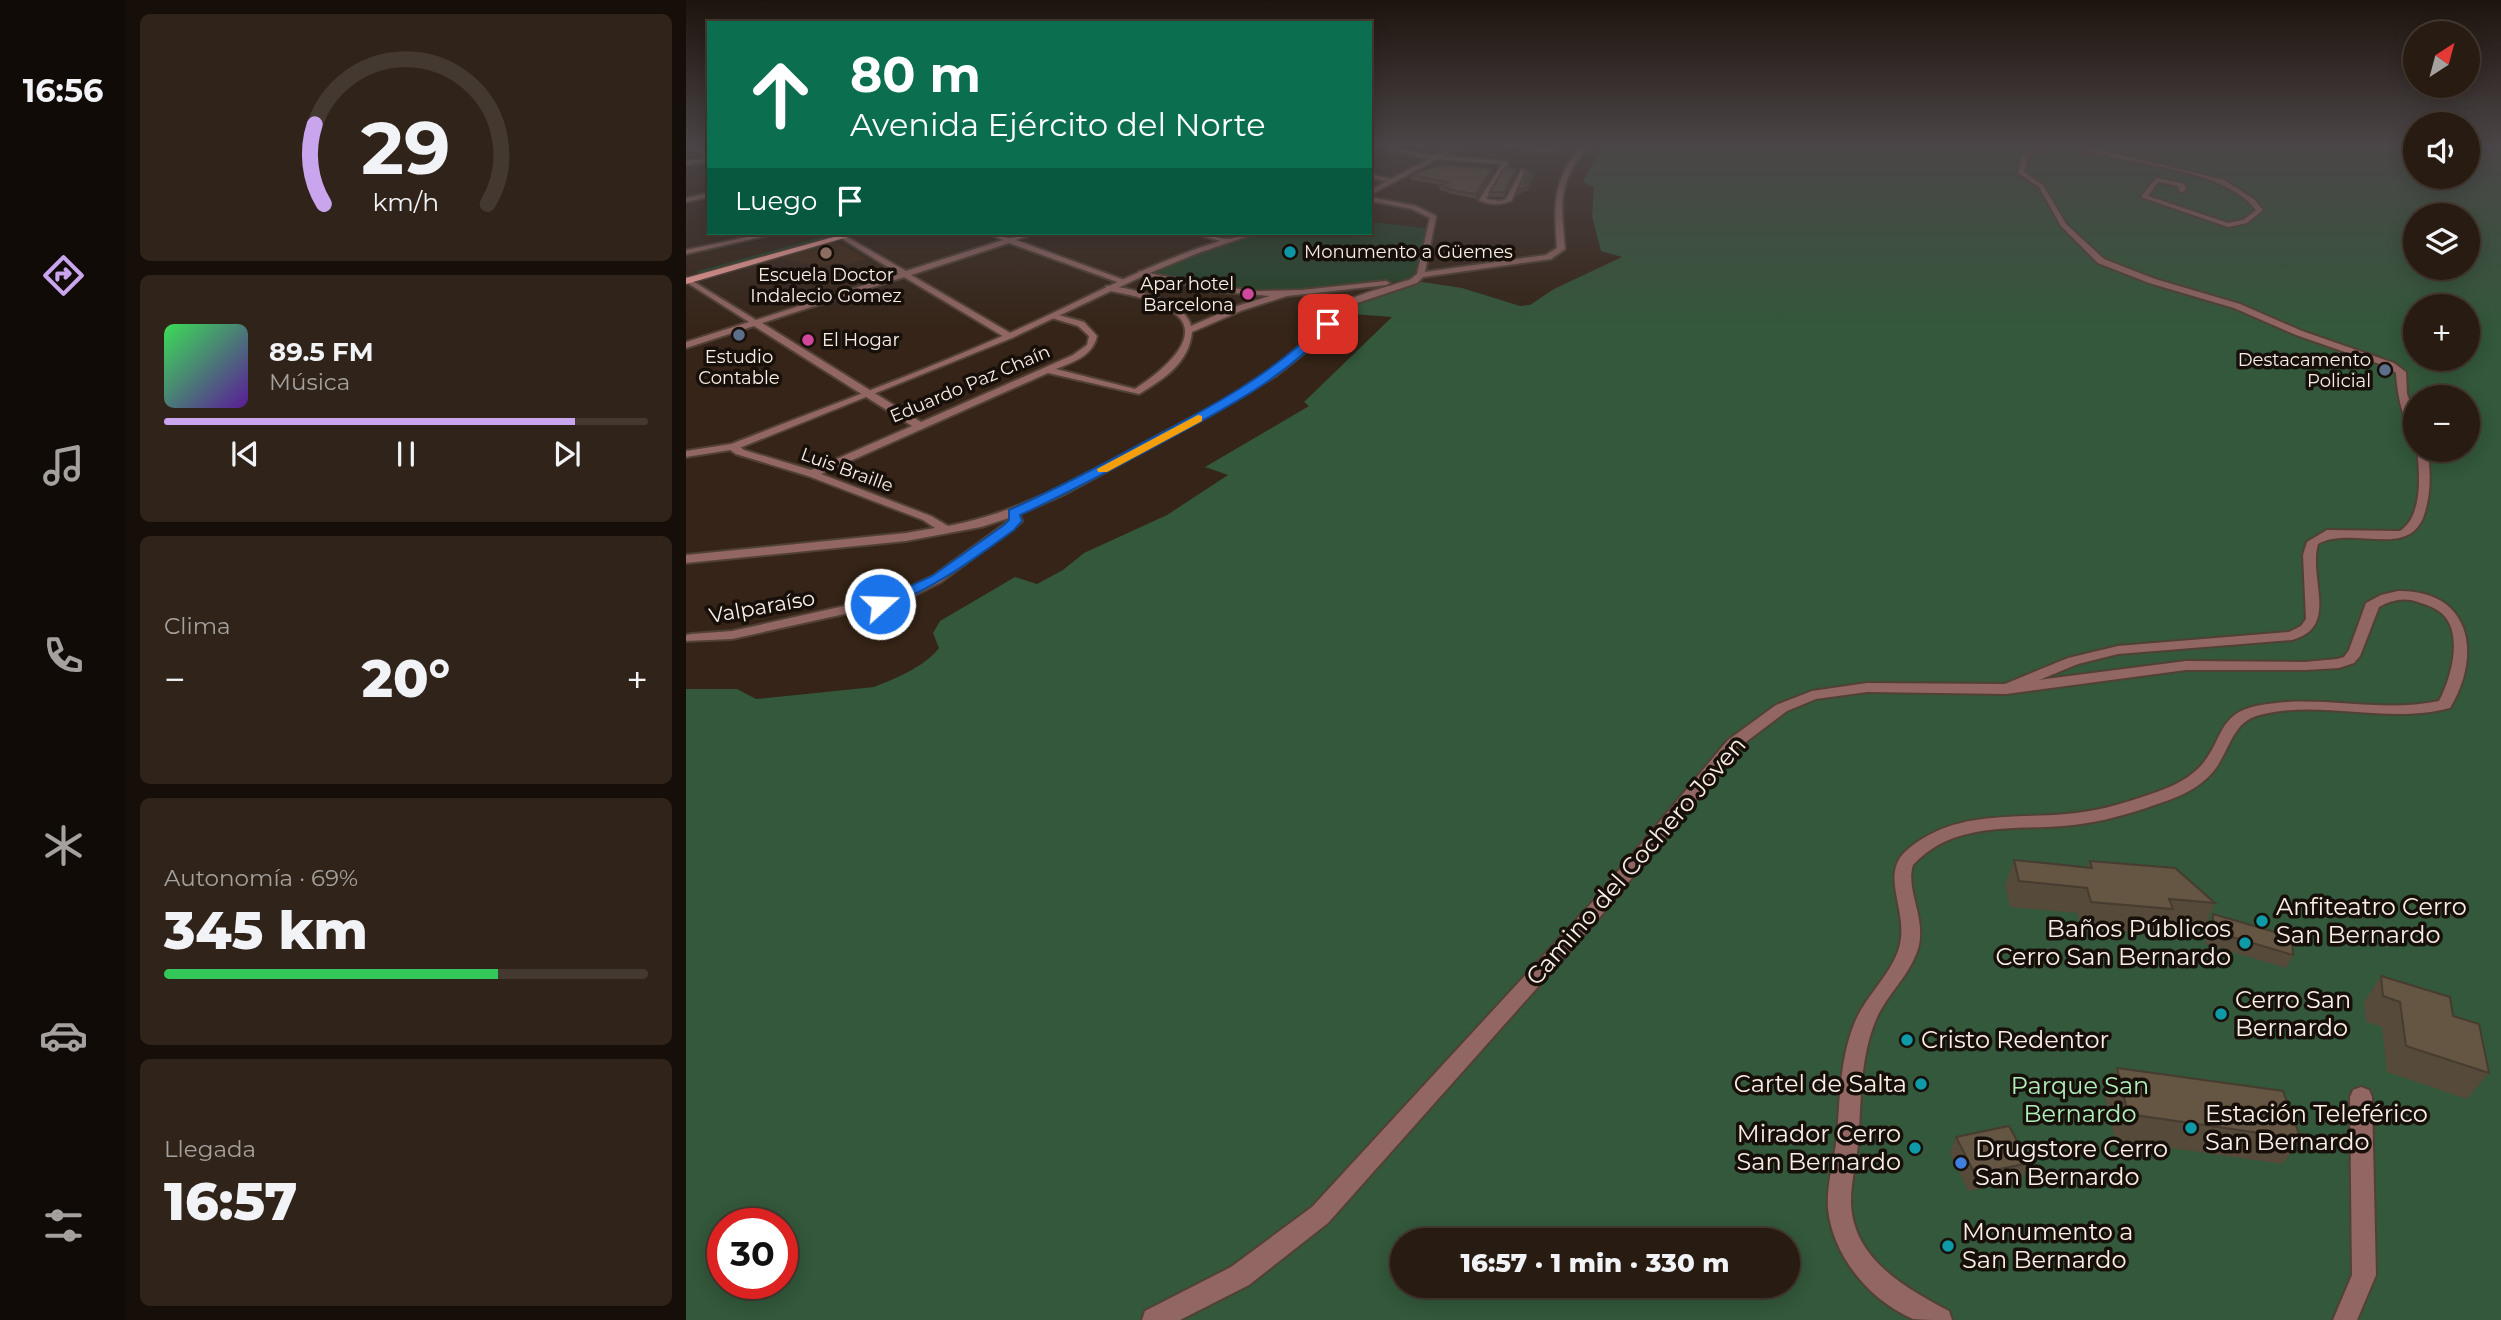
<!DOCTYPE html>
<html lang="es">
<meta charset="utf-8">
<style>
:root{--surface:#281b11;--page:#30241a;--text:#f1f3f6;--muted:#a5a19f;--line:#443931;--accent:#c9a5ee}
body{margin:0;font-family:Montserrat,sans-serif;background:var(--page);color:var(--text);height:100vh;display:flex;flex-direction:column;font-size:26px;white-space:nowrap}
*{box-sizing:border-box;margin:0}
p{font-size:23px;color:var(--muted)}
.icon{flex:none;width:38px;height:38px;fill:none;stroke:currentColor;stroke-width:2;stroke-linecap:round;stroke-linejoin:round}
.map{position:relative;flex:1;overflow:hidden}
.drawer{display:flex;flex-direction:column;gap:14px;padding:14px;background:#160f09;width:560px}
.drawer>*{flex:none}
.guide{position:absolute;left:21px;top:21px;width:665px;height:214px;border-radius:0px;box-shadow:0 4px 18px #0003,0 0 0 2px var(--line);background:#0b6e4f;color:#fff;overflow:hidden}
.needle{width:46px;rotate:36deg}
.fabs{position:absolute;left:1717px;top:21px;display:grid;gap:14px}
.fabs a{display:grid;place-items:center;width:77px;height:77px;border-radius:50%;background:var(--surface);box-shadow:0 4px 18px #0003,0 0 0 2px var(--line);font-size:35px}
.speed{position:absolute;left:21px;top:1208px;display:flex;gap:14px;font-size:35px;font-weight:700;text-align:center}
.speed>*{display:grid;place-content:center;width:91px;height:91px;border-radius:50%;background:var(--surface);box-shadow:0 4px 18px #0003,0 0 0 2px var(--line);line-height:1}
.speed .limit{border:10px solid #d22;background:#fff;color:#111}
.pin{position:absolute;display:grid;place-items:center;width:60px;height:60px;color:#fff;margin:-30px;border-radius:14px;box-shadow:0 4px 10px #0006}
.me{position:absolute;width:77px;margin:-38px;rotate:70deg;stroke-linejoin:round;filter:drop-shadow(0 0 5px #0008)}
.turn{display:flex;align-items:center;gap:24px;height:147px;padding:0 28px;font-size:32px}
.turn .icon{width:91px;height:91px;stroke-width:2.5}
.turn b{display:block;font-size:49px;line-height:60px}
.then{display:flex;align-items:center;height:66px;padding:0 28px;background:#0003;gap:14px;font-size:26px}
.big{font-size:52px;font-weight:800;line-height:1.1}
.drawer .widget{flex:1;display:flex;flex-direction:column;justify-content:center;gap:10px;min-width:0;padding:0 24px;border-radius:10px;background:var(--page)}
.drawer .dial{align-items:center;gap:0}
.dial svg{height:182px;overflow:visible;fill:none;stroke:var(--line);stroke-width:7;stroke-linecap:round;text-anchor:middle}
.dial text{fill:var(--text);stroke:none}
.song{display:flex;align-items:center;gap:21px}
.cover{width:84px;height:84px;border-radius:10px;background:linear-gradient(135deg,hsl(130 70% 55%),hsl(270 70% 35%))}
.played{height:7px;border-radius:4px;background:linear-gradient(90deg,var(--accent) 85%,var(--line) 85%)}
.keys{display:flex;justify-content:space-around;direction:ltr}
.heat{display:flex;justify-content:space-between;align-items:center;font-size:38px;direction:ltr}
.charge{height:10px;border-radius:5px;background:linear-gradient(90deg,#34c759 69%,var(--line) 0)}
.trip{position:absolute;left:704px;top:1228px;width:410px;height:70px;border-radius:35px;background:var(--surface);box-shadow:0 4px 18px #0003,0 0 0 2px var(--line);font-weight:800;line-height:70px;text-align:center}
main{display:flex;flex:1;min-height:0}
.tabs{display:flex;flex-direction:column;width:126px;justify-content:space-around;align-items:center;background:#100b07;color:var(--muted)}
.tabs .icon{width:49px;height:49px}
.tabs .on{color:var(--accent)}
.tabs b{font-size:32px;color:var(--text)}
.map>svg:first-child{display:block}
.built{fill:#3f2917}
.green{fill:#23442a}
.forest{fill:#33583b;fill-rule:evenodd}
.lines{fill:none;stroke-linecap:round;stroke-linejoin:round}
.minor-casing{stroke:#514034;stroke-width:4}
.tertiary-casing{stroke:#514034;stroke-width:4}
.primary-casing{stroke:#514034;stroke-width:3}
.minor{fill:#916663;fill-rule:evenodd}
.tertiary{fill:#916663;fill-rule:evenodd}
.primary{fill:#faa29d;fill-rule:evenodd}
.wall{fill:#564a3a}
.shaded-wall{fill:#463c2f}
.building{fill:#645643;stroke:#463c2f;stroke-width:2}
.route{fill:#1a73e8;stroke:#114b97;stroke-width:2}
.slow{fill:#f59e0b}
.culture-dot{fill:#0f9aa8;stroke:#170f09;stroke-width:2.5}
.education-dot{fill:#8d6e63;stroke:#170f09;stroke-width:2.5}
.hotel-dot{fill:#d1479c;stroke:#170f09;stroke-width:2.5}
.service-dot{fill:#5c6f8a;stroke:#170f09;stroke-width:2.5}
.shop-dot{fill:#3f7fe0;stroke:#170f09;stroke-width:2.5}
.labels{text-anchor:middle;stroke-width:7;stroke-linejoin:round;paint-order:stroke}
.far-poi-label{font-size:18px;fill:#faefe6;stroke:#170f09;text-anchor:start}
.far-street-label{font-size:18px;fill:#faefe6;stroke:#170f09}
.street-label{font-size:21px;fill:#faefe6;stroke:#170f09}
.near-street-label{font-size:24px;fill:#faefe6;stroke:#170f09}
.near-poi-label{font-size:24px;fill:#faefe6;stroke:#170f09;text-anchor:start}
.near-park-label{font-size:24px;fill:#afefbb;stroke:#170f09}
</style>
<main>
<nav class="tabs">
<b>16:56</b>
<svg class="icon on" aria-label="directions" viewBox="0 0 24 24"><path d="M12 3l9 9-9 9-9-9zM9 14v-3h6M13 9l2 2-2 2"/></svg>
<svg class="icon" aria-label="music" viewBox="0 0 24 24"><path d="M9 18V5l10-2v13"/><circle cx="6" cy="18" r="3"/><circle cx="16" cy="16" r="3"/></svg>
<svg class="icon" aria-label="phone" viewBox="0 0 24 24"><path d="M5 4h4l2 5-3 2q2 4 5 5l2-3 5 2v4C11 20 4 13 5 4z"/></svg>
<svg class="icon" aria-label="climate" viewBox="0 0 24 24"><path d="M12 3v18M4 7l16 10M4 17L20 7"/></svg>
<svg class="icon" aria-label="car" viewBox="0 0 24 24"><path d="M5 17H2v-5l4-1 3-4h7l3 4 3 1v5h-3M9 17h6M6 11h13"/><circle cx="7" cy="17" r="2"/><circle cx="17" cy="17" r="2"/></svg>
<svg class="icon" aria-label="filters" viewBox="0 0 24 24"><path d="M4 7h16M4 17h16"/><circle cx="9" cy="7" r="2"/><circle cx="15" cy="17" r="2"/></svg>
</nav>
<section class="drawer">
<div class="widget dial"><svg viewBox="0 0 100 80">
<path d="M14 69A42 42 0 1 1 86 69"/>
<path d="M14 69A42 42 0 0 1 10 34" stroke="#c9a5ee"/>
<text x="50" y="56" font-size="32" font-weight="700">29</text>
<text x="50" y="72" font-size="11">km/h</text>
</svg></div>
<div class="widget">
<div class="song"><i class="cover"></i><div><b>89.5 FM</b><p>Música</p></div></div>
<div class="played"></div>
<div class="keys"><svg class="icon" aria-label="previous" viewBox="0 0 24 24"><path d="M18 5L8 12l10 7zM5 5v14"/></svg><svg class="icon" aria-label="pause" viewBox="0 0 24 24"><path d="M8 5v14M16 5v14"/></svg><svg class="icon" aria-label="next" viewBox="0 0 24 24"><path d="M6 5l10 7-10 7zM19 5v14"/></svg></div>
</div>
<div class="widget"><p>Clima</p>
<div class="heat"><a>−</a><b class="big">20°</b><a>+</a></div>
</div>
<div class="widget"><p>Autonomía · 69%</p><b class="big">345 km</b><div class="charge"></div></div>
<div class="widget"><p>Llegada</p><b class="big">16:57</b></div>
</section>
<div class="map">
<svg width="1815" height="1320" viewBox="0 0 1815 1320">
<rect width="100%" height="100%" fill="#352417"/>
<path class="built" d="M 145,243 L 154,243 L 180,259 L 159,265 L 150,263 L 134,267 L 92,258 Z"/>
<path class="green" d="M 684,222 L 747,229 L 735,272 L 728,279 L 599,294 L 557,292 L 456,273 L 509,251 L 568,233 L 684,233 Z
M 135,237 L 144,239 L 18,274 L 9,272 Z"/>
<path class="forest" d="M 923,144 L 1729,144 L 1729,177 L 1782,177 L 1782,144 L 1815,144 L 1815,1320 L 0,1320 L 0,689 L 51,689 L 70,699 L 188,687 C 211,678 238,667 253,648 L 247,633 L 254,621 L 329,577 L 351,584 L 377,570 L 398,553 L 481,515 L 542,475 L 519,467 L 623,406 L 618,402 L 706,317 L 655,313 L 669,302 L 736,282 L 776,288 L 834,306 L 844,305 L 868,289 L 936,257 L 915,251 L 906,216 L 908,187 L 897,182 L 909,159 ZM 1729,215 L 1782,215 L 1782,268 L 1729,268 ZM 1729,306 L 1782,306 L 1782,359 L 1729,359 ZM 1729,397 L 1782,397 L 1782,450 L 1729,450 ZM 37,1223 L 96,1223 L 96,1283 L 37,1283 ZM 716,1241 L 1101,1241 L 1101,1286 L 716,1286 Z"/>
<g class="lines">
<defs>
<path id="minor" d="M 0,144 L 5,144 L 23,154 L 23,159 Z
M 684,144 L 738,154 L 822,162 L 800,199 L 814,201 L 820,199 L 835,170 L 840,171 L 825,201 C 814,205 803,205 793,200 L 816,164 L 738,158 Z
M 811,144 L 825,144 L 866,151 L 863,153 Z
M 898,144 L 904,144 C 871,182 875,202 879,249 L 865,259 L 737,277 L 731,283 L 668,304 L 617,354 L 591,375 L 528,413 L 377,495 L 333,514 L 336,521 L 334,523 L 255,582 L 217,601 L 46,639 L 0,641 L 0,635 L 5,634 L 46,631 L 208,595 L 247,576 L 324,520 L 323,518 L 295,527 L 220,541 L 0,563 L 0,555 L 220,533 L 249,528 L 237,520 L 122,476 L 50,454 L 43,449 L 43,445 L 51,445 L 58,450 L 125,470 L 226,426 L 68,326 L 0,348 L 0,342 L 63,322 L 0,282 L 0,277 L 70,320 L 213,274 L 147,233 L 154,233 L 220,271 L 317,240 L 300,233 C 308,233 317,238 324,238 C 333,237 340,233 349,233 L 330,240 L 441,281 L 434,283 L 323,243 L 225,275 L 326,334 L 326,338 L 320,338 L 218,277 L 76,323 L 235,422 L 387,355 L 401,345 L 403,336 L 392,326 L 366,318 L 365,316 L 369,314 L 398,322 L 411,336 C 407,356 387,362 370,369 L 449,389 C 469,376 523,337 487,312 C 468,298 442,295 420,290 L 420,286 C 442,286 501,302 505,326 L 551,306 L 584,296 L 538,292 L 453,275 L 453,271 L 521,285 L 571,291 L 616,290 L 700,281 L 704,283 L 700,285 L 601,296 L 557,310 L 506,332 C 503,363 478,379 453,394 L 362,373 L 135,474 L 245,516 L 262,526 C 337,512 400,474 466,439 C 506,417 549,397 586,370 C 613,350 634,323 660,302 C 672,293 710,285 725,279 L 731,274 L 744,218 L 726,209 L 684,201 L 684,197 L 730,206 L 750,216 L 739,272 L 860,255 L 871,248 C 868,205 866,178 898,144 Z
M 1354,144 L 1361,144 L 1342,156 L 1338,172 L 1357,185 L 1380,224 L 1418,259 L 1469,279 L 1554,304 L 1616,331 L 1708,363 L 1720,372 L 1721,394 L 1729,414 L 1729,430 C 1715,422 1711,389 1710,373 L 1702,367 L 1610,335 L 1548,308 L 1463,283 L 1412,263 L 1375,226 L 1353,187 L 1332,173 L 1337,154 Z
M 1380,144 L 1389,144 L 1538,180 L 1568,199 L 1577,210 L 1561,223 L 1542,227 L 1455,197 L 1470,178 L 1496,183 L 1500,186 L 1499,191 L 1494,192 L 1492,186 L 1472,182 L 1462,196 L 1542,223 L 1557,220 L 1570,210 C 1533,163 1433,167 1380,144 Z
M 684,174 L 709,180 L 710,181 L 707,183 L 684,178 Z
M 23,193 L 23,197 L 0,202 L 0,198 Z
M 80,233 L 92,233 L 0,254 L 0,250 Z
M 1731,450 L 1741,450 C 1745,471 1745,494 1738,515 C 1723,560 1666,525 1632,544 C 1622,579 1654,627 1606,640 L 1432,654 L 1392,664 L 1324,692 L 1319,694 L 1312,689 L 1314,686 L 1382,658 L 1432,646 L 1603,632 L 1615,626 L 1620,619 L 1617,555 L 1621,542 L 1641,530 L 1714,531 C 1737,516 1734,474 1731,450 Z"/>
<path id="tertiary" d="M 772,144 L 779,144 L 684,195 L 684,190 Z
M 23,158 L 23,162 L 0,165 L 0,161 Z
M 507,233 C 519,233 531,239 542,239 C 552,238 561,233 571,233 L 512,253 L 459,275 L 326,338 L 51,449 L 0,457 L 0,451 L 45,444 C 137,408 230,374 321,334 C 392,303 460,264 534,241 Z
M 1712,591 C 1786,590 1796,655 1764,708 C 1700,725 1636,699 1574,715 C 1544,722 1544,754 1525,774 C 1508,793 1483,800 1460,808 C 1433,817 1405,824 1377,826 C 1324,830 1267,822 1227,865 C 1219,891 1241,917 1232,949 C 1223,977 1199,996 1189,1022 C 1175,1057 1175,1096 1173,1133 C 1172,1156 1165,1178 1165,1202 C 1166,1258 1219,1288 1263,1311 L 1266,1320 C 1255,1320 1237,1320 1227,1319 C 1183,1300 1147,1256 1142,1209 C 1140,1184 1149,1159 1151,1135 C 1154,1099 1154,1061 1167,1027 C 1177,998 1204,977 1213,948 C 1224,912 1192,875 1221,850 C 1268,810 1325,819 1380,814 C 1408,812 1433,805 1459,796 C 1480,789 1503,781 1518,762 C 1537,738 1533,714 1570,706 C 1631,693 1692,714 1753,701 C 1764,680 1775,643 1762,621 C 1757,611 1745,606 1735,603 C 1720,597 1707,599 1693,607 L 1674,656 L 1668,663 L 1653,668 L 1619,670 L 1500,670 L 1320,694 L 1181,692 L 1130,699 L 1101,711 L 1052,748 L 914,917 L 642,1223 L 563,1285 L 494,1320 L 456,1320 L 459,1311 L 545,1267 L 626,1207 L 902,907 L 1042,740 L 1090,705 L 1126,691 L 1181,683 L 1320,684 L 1500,661 L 1619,662 L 1651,659 L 1658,657 L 1663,650 L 1680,603 L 1695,595 Z
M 1675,1087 L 1683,1090 L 1686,1097 L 1690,1275 L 1671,1320 L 1647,1320 L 1666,1275 L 1664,1097 L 1667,1090 Z"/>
<path id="primary" d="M 162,233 L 175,233 L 0,284 L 0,278 Z"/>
</defs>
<use href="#minor" class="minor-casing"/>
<use href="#tertiary" class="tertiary-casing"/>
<use href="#primary" class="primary-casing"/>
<use href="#minor" class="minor"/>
<use href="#tertiary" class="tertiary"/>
<use href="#primary" class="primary"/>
</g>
<path class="wall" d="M 806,169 L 807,174 L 791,199 L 761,193 L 761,192 L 754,190 L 753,186 L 755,185 L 725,180 L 725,175 Z
M 830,169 L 830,174 L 818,197 L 804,197 L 804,192 Z
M 1328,860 L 1401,867 L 1404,861 L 1529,903 L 1517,929 L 1479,925 L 1475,935 L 1395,927 L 1391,913 L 1324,907 L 1319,886 Z
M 1527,914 L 1607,955 L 1600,968 L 1519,944 L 1520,927 Z
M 1695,976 L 1767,1016 L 1803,1073 L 1781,1099 L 1701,1072 L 1696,1027 L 1680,1022 L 1678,1002 Z
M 1431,1068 L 1615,1139 L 1597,1164 L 1429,1140 L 1418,1093 Z
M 1270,1137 L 1343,1163 L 1335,1180 L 1282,1191 L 1264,1153 Z"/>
<path class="shaded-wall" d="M 806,169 L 807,174 L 791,199 L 790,194 Z
M 830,169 L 830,174 L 818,197 L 818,192 Z
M 848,173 L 848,177 L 846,178 L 846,180 L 845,181 L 843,190 L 831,195 L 831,191 L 841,175 Z"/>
<path class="building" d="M 755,165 L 806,169 L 790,194 L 761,189 L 764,188 L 753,186 L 763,182 L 725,175 Z
M 819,167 L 830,169 L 818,192 L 804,192 Z
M 840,171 L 848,173 L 841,175 L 846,176 L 840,178 L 845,179 L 838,181 L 844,182 L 838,184 L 843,185 L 831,191 Z
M 1328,860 L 1406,868 L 1404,861 L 1489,868 L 1529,903 L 1483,899 L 1487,909 L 1405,902 L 1401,888 L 1333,881 Z
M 1527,914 L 1606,937 L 1607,955 L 1526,931 Z
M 1695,976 L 1764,997 L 1767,1016 L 1793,1024 L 1803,1073 L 1720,1046 L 1714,1002 L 1697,996 Z
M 1431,1068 L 1597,1091 L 1615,1139 L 1442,1114 Z
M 1323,1126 L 1343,1163 L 1289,1174 L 1270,1137 Z"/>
<linearGradient id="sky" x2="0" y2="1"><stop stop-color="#1d140d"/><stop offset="0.44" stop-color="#4b4547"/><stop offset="1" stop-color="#4b4547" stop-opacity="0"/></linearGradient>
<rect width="1815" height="329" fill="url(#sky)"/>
<path class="route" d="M 639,322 L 647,324 C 602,377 538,409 477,442 C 430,467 383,493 334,515 L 336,521 L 328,530 C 285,561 249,588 199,607 L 194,608 L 186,604 L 246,576 L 318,525 L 323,520 L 323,510 C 370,489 416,465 462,440 C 527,406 586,374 639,322 Z"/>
<path class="slow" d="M 512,415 L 516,416 L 516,421 L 421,472 L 412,472 L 411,469 Z"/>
<g class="culture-dot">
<circle cx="604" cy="252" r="7"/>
<circle cx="1576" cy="921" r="7"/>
<circle cx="1559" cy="943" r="7"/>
<circle cx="1535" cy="1014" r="7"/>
<circle cx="1221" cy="1040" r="7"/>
<circle cx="1235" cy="1084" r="7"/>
<circle cx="1505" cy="1128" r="7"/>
<circle cx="1229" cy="1148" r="7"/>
<circle cx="1262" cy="1246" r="7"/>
</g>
<circle class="education-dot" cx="140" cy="253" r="7"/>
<g class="hotel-dot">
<circle cx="562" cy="294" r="7"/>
<circle cx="122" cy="340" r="7"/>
</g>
<g class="service-dot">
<circle cx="53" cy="335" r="7"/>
<circle cx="1699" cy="370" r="7"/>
</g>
<circle class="shop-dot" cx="1275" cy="1163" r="7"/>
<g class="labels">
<g class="far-poi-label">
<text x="618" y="258">Monumento a Güemes</text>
<text x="140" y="281" text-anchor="middle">Escuela Doctor<tspan x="140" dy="21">Indalecio Gomez</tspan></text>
<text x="548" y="290" text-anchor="end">Apar hotel<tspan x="548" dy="21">Barcelona</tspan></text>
<text x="136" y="346">El Hogar</text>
<text x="53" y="363" text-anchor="middle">Estudio<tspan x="53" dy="21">Contable</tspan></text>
<text x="1685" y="366" text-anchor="end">Destacamento<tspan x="1685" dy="21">Policial</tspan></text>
</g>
<g class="far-street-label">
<text transform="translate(284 384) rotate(-23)" y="6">Eduardo Paz Chaín</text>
<text transform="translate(161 470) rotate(20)" y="6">Luis Braille</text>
</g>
<g class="street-label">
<text transform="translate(76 607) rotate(-10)" y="7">Valparaíso</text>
</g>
<g class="near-street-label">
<text transform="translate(950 861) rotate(-49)" y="8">Camino del Cochero Joven</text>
</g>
<g class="near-poi-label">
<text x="1590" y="915">Anfiteatro Cerro<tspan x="1590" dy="28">San Bernardo</tspan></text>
<text x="1545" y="937" text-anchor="end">Baños Públicos<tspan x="1545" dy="28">Cerro San Bernardo</tspan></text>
<text x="1549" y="1008">Cerro San<tspan x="1549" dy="28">Bernardo</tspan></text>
<text x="1235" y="1048">Cristo Redentor</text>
<text x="1221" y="1092" text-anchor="end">Cartel de Salta</text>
<text x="1519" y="1122">Estación Teleférico<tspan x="1519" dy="28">San Bernardo</tspan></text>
<text x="1215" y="1142" text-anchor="end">Mirador Cerro<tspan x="1215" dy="28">San Bernardo</tspan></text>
<text x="1289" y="1157">Drugstore Cerro<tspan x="1289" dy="28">San Bernardo</tspan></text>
<text x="1276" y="1240">Monumento a<tspan x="1276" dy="28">San Bernardo</tspan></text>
</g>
<g class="near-park-label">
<text x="1394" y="1094">Parque San<tspan x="1394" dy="28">Bernardo</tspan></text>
</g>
</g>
</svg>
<div class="fabs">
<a><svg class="needle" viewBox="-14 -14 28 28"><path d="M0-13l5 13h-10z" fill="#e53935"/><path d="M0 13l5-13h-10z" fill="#a5a19f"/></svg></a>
<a><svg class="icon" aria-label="sound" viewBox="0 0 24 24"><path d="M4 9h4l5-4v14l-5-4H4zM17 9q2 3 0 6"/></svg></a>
<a><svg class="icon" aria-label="layers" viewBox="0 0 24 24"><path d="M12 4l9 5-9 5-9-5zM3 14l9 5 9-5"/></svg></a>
<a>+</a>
<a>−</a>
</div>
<div class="speed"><div class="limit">30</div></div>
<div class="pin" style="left:642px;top:324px;background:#d93025"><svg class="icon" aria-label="arrive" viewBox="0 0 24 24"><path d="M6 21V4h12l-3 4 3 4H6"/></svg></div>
<svg class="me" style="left:194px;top:604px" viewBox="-20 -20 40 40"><circle r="17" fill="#1a73e8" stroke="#fff" stroke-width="3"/><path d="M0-11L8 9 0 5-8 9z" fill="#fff"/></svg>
<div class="trip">16:57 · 1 min · 330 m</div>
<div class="guide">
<div class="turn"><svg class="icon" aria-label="ahead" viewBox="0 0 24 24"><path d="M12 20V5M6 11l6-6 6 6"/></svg><div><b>80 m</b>Avenida Ejército del Norte</div></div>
<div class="then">Luego<svg class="icon" aria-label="arrive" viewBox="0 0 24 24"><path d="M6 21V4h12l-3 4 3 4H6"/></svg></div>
</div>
</div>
</main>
